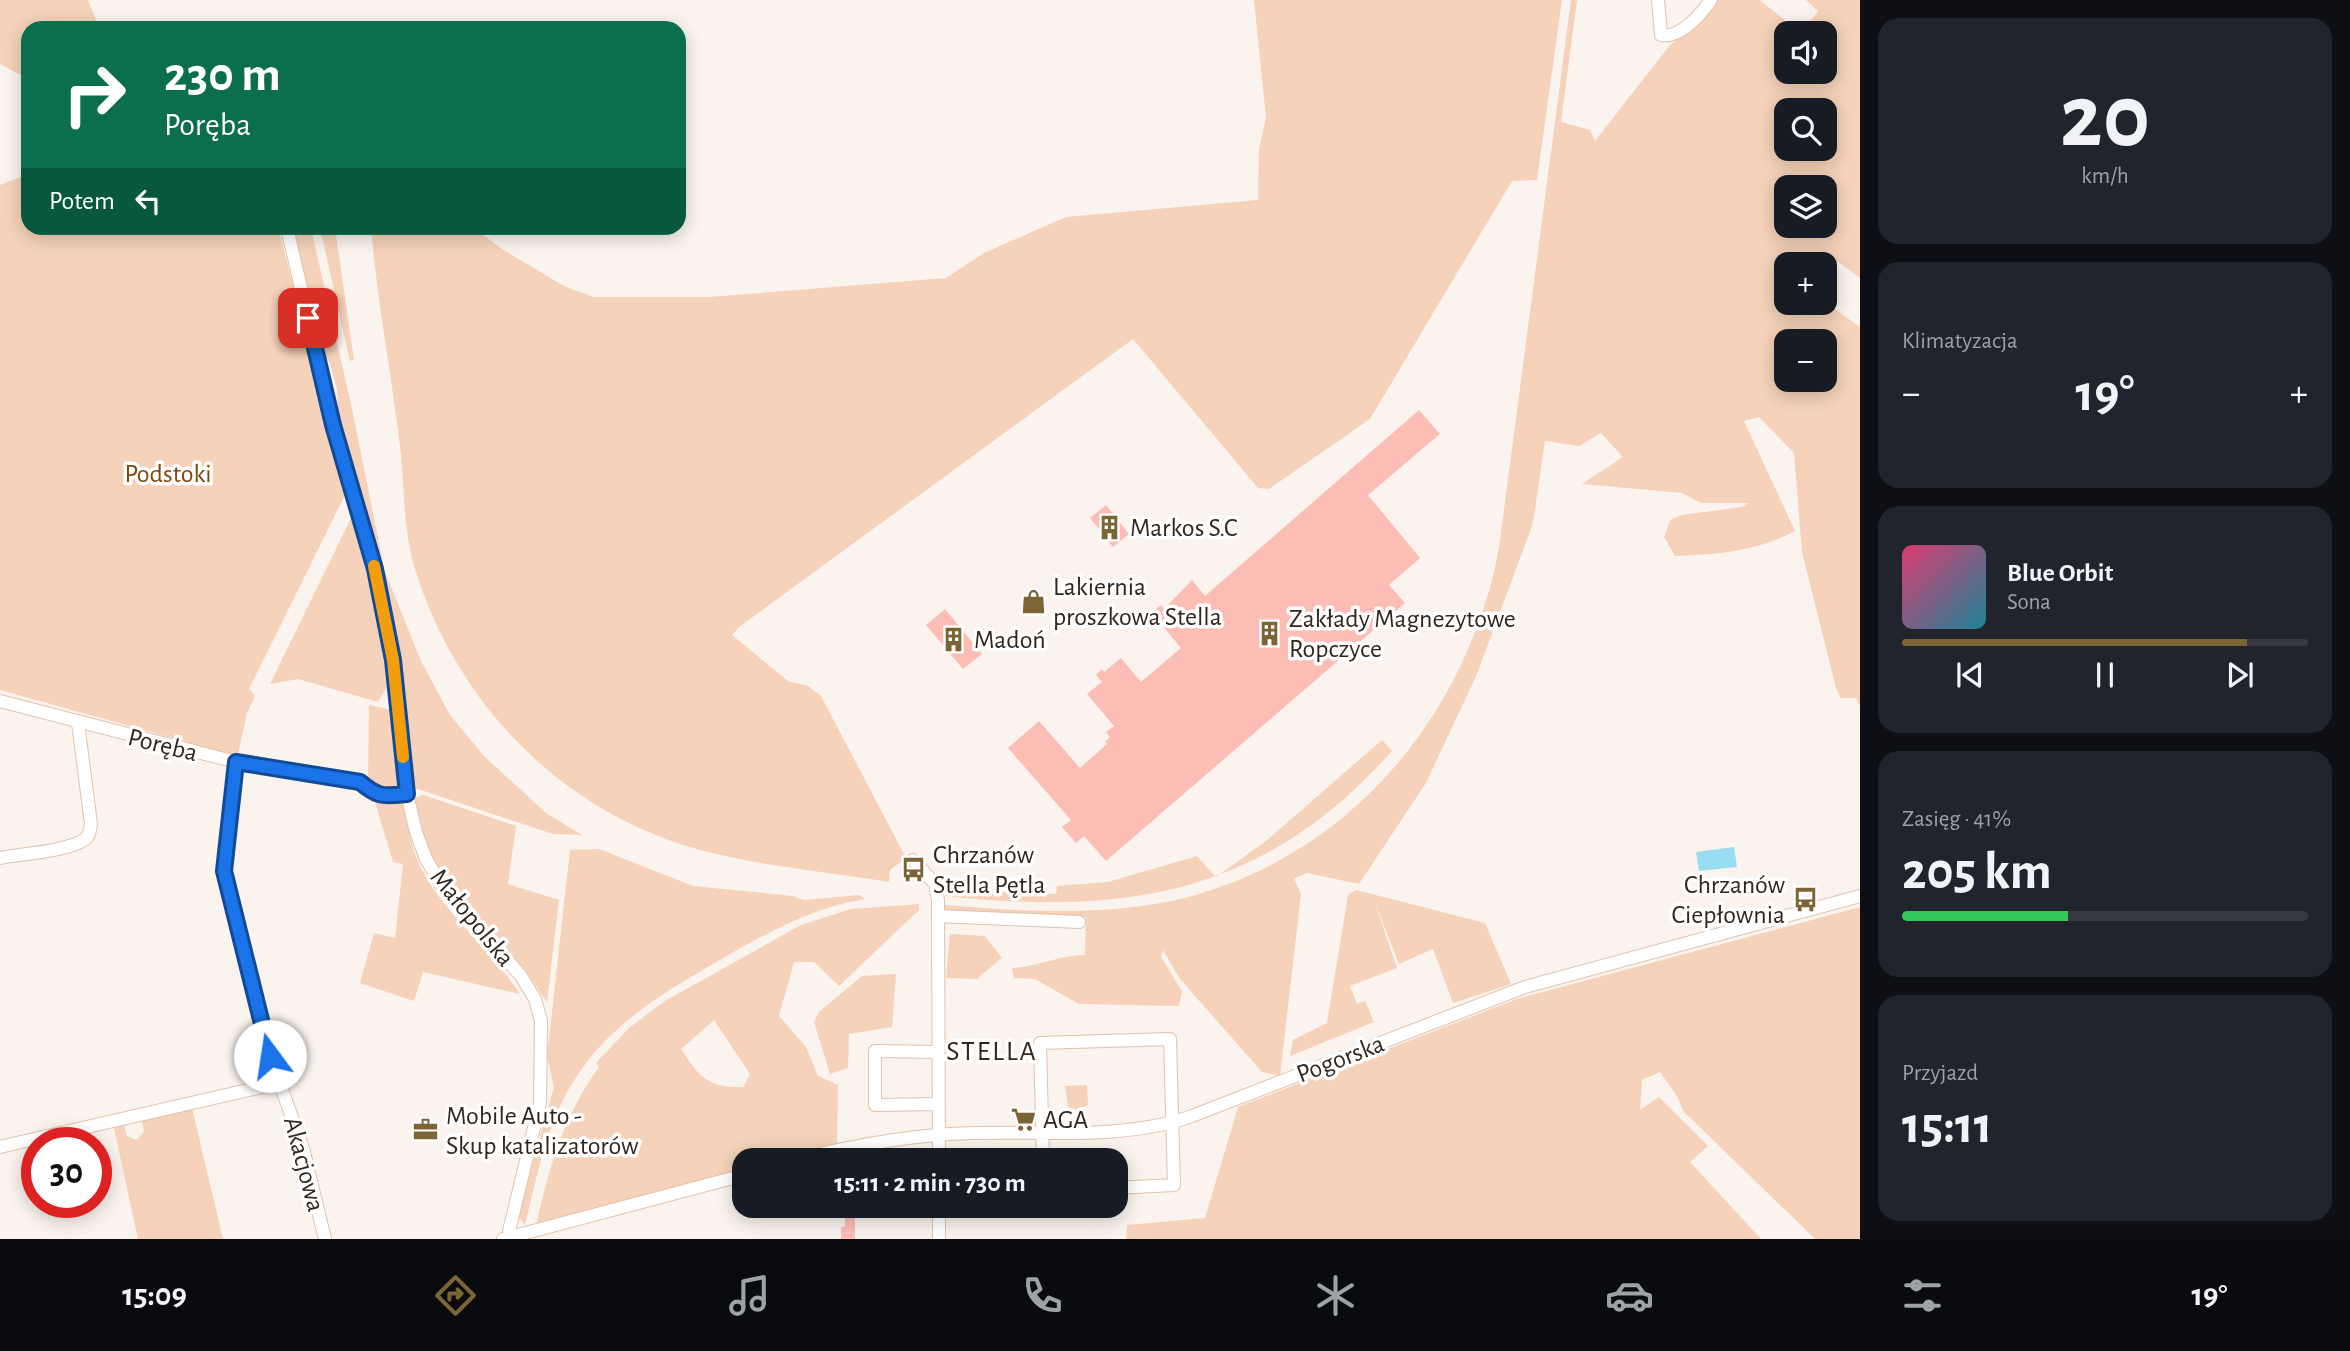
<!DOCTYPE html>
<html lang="pl">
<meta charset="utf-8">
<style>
:root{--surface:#171b24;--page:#20242c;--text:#f1f3f6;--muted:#9ea1a6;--line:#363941;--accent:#7c6434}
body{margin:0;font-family:"Alegreya Sans",sans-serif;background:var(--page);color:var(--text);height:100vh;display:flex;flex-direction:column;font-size:26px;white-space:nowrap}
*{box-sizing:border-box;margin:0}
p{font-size:23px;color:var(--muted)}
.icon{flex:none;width:38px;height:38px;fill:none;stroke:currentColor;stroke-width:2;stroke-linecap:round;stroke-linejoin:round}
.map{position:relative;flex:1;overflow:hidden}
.drawer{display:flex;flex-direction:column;gap:18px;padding:18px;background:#0d0f14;width:490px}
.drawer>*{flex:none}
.guide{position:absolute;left:21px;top:21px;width:665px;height:214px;border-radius:21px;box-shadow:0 4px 18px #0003;background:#0b6e4f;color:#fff;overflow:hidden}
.fabs{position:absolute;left:1774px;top:21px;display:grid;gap:14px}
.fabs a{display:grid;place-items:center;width:63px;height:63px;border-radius:14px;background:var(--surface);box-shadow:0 4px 18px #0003;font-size:35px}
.speed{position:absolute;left:21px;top:1127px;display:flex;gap:14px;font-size:35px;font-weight:700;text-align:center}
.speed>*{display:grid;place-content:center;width:91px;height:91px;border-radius:50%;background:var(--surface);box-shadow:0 4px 18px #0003;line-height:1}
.speed .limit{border:10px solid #d22;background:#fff;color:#111}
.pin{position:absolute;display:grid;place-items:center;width:60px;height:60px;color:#fff;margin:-30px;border-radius:14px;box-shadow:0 4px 10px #0006}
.me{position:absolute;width:77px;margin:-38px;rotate:346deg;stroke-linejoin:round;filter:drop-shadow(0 0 5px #0008)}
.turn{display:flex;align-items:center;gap:24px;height:147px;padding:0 28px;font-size:32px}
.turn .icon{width:91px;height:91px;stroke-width:2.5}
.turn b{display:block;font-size:49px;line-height:60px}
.then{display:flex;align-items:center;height:66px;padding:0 28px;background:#0003;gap:14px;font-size:26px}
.big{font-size:52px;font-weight:700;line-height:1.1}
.drawer .widget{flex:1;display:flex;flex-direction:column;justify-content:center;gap:10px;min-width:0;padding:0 24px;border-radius:21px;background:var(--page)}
.drawer .dial{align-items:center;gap:0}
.dial b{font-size:91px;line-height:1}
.song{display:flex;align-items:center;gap:21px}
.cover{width:84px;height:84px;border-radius:10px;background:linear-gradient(135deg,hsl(340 70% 55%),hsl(190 70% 35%))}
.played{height:7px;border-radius:4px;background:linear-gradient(90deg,var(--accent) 85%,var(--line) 85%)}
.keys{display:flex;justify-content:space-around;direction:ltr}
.heat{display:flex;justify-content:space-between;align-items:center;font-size:38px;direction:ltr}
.charge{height:10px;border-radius:5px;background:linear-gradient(90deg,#34c759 41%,var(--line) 0)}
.trip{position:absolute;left:732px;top:1148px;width:396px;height:70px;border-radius:21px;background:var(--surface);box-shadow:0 4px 18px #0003;font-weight:700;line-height:70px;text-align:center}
.tabs{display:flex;height:112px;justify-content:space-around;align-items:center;background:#090b0e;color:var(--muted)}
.tabs .icon{width:49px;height:49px}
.tabs .current{color:var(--accent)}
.tabs b{font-size:32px;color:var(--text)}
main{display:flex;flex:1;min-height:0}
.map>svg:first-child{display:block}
.green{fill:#f5d2b9;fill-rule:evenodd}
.water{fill:#99ddf2}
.building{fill:#fcbdb5}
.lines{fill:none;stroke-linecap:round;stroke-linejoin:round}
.minor-casing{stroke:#e2c2aa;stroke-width:14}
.minor{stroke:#fff;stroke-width:12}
.route-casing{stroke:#114b97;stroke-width:18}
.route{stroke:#1a73e8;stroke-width:12}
.slow{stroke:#f59e0b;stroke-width:12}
.labels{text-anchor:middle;stroke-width:7;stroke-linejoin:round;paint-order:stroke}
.park-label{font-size:26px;fill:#81460a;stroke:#fff}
.poi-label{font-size:26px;fill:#31251c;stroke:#fff;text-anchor:start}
.street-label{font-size:26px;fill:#31251c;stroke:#fff}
.neighbourhood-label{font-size:28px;letter-spacing:2px;fill:#31251c;stroke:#fff}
</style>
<main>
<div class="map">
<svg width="1860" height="1239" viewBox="0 0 1860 1239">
<rect width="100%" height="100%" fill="#faf3ee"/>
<path class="green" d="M 0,0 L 88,0 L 99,28 L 28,28 L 28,79 L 0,64 Z
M 1254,0 L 1562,0 L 1537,180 L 1512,181 L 1370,419 L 1269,489 L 1258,488 L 1133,339 L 739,627 L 732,635 L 788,681 L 808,686 L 821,696 L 906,858 L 890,870 L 889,882 C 824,871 754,866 690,847 C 557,807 456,701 415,569 C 402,526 405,481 399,438 C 390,367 377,298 371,228 L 474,228 L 502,249 L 564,286 L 594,297 L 710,297 L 946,278 L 984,253 L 1066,217 L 1258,200 L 1259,149 L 1266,118 Z
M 1571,0 L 1577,0 L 1561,122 L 1590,130 L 1595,141 L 1670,45 L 1689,29 L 1715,0 L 1760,0 L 1800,33 L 1787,33 L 1787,72 L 1825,72 L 1825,33 L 1802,33 L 1818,11 L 1806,0 L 1860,0 L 1860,278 L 1837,261 L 1825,276 L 1825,264 L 1787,264 L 1787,303 L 1825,302 L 1860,327 L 1860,706 L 1856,698 L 1841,698 L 1836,688 L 1802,552 L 1794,453 L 1759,417 L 1744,421 L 1795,531 C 1754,552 1720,554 1675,556 L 1664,537 L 1670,520 L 1682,515 L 1742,507 L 1748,503 L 1701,503 L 1682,493 L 1582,484 L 1623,457 L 1601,433 L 1579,446 L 1545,441 L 1533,523 L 1477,674 L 1426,783 L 1359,884 L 1307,873 L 1294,879 L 1301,894 L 1280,1076 L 1262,1072 L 1180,979 L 1163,950 L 1161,957 L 1182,991 L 1179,1006 L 1079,1004 L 1035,979 L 1014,978 L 1012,968 C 1038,967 1059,955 1085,955 L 1086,917 L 944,913 L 944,905 C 1016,911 1095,916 1166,902 C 1342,866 1467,720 1499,548 ZM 1787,110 L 1825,110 L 1825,149 L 1787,149 ZM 1787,187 L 1825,187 L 1825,226 L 1787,226 ZM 1787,341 L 1825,341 L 1825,380 L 1787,380 Z
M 28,174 L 28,228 L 278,228 L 347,491 L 249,689 L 255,696 L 247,713 L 237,759 L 230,754 L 0,690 L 0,185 Z
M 292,228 L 311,228 L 352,409 L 385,572 L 421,661 L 450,715 L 484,756 L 546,813 L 582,835 L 553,834 L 412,787 L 397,661 L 381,566 L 339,427 L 337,389 L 329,362 L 319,345 Z
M 320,228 L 335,228 L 354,360 L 350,361 Z
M 355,510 L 372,577 L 390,681 L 378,702 L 298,679 L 270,684 Z
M 369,705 L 391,710 L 403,790 L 377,792 L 368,784 Z
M 1382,740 L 1392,751 C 1265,894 1128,916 945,896 L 951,889 L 1056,894 L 1057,886 L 1108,882 L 1197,856 L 1216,877 L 1266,841 Z
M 423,795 L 516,826 L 508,884 L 559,900 L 547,1002 L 526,971 L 440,874 L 426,846 L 414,798 Z
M 393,799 L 403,800 L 406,805 C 408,823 410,841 417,859 C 437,908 491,949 520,994 L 423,972 L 414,1001 L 360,983 L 374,933 L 395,938 L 403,864 L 393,862 L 375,802 Z
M 599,849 L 693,886 L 793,896 L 804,900 L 859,895 L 865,899 C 810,908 765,934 718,961 C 663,993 610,1024 575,1079 C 547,1122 537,1176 525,1225 L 518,1216 L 554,1087 L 547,1057 L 570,850 Z
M 1356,890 L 1485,923 L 1511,984 L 1453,1003 L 1433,949 L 1399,964 L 1374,900 L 1397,968 L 1350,986 L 1357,1004 L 1365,1001 L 1374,1022 L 1290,1056 L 1293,1040 L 1327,1023 L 1348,895 Z
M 919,904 L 919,910 L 839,986 L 814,962 L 794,962 L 779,1016 L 806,1047 L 818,1076 L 838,1085 L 837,1145 L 779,1160 L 744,1160 L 744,1170 L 536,1226 C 549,1168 564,1115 599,1067 L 596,1063 L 629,1028 L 665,1001 L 801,925 L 851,909 ZM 714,1020 L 750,1074 L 743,1087 C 708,1088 699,1077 681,1049 Z
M 1860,907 L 1860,1239 L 1815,1239 L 1683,1111 L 1677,1096 L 1660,1072 L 1642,1080 L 1640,1110 L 1659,1097 L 1708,1146 L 1690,1162 L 1761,1239 L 1126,1239 L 1127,1225 L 1205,1218 L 1238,1107 L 1517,999 Z
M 950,934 L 985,936 L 1002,958 L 977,979 L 946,978 Z
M 896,974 L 892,1027 L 849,1034 L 848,1068 L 830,1074 L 814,1022 L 819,1012 L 862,976 Z
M 1087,1085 L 1088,1105 L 1069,1112 L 1065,1086 Z
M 192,1108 L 223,1239 L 138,1239 L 114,1128 L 124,1125 L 127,1136 L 136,1140 L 144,1132 L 142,1121 Z"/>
<path class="water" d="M 1734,847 L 1737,867 L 1699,871 L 1696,852 Z"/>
<path class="building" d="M 1419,410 L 1440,434 L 1368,495 L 1420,558 L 1389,585 L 1405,603 L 1106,861 L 1084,836 L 1076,843 L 1062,827 L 1071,820 L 1008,748 L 1039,721 L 1080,768 L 1107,744 L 1105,742 L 1110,737 L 1106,732 L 1114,726 L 1087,694 L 1102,682 L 1096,675 L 1102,669 L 1104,672 L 1121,658 L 1141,682 L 1181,648 L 1152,613 L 1161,605 L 1164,609 L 1192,580 L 1205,596 Z
M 1106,505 L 1129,534 L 1113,547 L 1090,518 Z
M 945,609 L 982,654 L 963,669 L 926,625 Z
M 845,1206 L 874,1206 L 874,1218 L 855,1218 L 855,1239 L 841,1239 L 841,1227 L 845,1226 Z"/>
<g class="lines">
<defs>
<path id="minor" d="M 1658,0 L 1661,35 C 1680,39 1701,14 1711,0
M 287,228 L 333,425 L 375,569 L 393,660 L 407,794 L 416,832 L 426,859 L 442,886 L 521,976 L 535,999 L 541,1021 L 540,1103 L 509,1231 L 511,1237
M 0,701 L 236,762 L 360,782 L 375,795 L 407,794
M 236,762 L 224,871 L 270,1056 L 303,1148 L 325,1239
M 0,858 C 20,854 70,851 85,839 C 90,836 90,829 91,824 L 78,723
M 913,860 L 935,884 L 938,900 L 939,1160
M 938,916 L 1079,922
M 938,1052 L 875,1051 L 875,1105 L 938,1104
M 0,1147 L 279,1083
M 796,1160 C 854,1145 915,1134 975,1133 C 1046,1131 1124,1140 1192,1116 L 1525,987 L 1860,896
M 1043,1160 L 1040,1043 L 1170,1039 L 1174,1185 L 1115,1188
M 503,1239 L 744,1175
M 939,1239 L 939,1206"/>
</defs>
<use href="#minor" class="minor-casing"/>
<use href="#minor" class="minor"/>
</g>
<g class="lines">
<defs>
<path id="route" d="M 270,1056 L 224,871 L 236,762 L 360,782 C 379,798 383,796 407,794 L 393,660 L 375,569 L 333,425 L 308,318"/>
</defs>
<use href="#route" class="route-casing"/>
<use href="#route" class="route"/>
<path class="slow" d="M 374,566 L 393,660 L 403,757"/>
</g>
<defs>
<symbol id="building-bare" viewBox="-9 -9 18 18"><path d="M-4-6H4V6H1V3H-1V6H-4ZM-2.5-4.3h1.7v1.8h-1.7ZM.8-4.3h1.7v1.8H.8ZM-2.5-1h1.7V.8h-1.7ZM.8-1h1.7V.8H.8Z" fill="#7c6434" stroke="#fff" stroke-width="2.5" paint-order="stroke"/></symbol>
<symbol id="shop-bare" viewBox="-9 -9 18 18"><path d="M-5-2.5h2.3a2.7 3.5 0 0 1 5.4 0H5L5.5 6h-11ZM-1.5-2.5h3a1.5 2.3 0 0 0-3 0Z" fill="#7c6434" stroke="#fff" stroke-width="2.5" paint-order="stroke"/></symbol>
<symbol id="bus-bare" viewBox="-9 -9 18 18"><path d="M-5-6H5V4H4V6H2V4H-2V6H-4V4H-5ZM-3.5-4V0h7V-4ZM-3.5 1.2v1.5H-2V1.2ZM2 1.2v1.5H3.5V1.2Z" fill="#7c6434" stroke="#fff" stroke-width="2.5" paint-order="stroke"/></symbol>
<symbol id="supermarket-bare" viewBox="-9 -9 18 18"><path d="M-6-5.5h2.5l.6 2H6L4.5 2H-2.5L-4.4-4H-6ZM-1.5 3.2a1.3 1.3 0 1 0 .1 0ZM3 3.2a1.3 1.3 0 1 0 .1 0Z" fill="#7c6434" stroke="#fff" stroke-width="2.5" paint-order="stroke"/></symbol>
<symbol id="office-bare" viewBox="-9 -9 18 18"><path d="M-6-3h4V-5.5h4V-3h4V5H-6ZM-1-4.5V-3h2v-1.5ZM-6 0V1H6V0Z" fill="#7c6434" stroke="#fff" stroke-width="2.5" paint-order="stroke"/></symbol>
</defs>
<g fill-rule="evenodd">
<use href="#building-bare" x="1092" y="510" width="35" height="35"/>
<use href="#shop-bare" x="1016" y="584" width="35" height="35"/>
<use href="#building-bare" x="1252" y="616" width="35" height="35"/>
<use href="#building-bare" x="936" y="622" width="35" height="35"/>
<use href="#bus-bare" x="896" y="852" width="35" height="35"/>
<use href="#bus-bare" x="1788" y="882" width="35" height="35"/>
<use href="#supermarket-bare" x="1006" y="1102" width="35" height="35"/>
<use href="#office-bare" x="408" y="1112" width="35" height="35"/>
</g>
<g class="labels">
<g class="park-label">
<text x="168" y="482">Podstoki</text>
</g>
<g class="poi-label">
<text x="1130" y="536">Markos S.C</text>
<text x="1053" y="595">Lakiernia<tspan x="1053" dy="30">proszkowa Stella</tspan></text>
<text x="1289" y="627">Zakłady Magnezytowe<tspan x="1289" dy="30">Ropczyce</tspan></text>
<text x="974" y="648">Madoń</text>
<text x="933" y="863">Chrzanów<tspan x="933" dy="30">Stella Pętla</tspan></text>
<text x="1785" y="893" text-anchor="end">Chrzanów<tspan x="1785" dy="30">Ciepłownia</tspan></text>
<text x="446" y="1124">Mobile Auto -<tspan x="446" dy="30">Skup katalizatorów</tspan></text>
<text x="1043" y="1128">AGA</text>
</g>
<g class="street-label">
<text transform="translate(163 744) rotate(14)" y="9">Poręba</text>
<text transform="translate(473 917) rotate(51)" y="9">Małopolska</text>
<text transform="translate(1340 1058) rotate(-21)" y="9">Pogorska</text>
<text transform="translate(305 1164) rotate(75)" y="9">Akacjowa</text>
</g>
<g class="neighbourhood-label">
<text x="992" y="1060">STELLA</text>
</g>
</g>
</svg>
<div class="fabs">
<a><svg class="icon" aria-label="sound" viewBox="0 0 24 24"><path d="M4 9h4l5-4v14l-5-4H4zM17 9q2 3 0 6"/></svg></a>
<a><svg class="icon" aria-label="search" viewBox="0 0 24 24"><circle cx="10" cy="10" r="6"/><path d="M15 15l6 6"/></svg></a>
<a><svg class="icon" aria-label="layers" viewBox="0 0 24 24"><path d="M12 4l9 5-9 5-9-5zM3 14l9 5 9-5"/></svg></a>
<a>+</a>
<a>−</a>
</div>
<div class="speed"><div class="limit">30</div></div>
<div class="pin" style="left:308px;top:318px;background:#d93025"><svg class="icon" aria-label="arrive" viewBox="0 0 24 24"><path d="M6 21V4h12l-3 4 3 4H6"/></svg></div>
<svg class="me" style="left:270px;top:1056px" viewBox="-20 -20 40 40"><circle r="19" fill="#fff"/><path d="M0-13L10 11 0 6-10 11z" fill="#1a73e8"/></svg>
<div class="trip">15:11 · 2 min · 730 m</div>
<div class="guide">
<div class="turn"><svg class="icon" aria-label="right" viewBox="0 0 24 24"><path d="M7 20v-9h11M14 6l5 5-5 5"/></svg><div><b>230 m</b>Poręba</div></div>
<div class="then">Potem<svg class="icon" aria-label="left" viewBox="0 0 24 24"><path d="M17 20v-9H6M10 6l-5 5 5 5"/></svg></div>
</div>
</div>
<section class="drawer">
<div class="widget dial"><b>20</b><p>km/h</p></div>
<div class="widget"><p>Klimatyzacja</p>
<div class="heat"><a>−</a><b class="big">19°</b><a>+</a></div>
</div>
<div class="widget">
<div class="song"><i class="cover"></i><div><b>Blue Orbit</b><p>Sona</p></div></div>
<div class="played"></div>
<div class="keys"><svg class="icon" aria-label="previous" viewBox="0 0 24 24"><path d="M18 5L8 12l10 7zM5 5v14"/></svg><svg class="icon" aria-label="pause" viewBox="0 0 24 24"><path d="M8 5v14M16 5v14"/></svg><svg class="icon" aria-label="next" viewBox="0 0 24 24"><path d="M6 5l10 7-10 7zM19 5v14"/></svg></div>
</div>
<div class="widget"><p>Zasięg · 41%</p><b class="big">205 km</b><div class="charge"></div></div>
<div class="widget"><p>Przyjazd</p><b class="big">15:11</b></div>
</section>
</main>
<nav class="tabs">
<b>15:09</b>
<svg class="icon current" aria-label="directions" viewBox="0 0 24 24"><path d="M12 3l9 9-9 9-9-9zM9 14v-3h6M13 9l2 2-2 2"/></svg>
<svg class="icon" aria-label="music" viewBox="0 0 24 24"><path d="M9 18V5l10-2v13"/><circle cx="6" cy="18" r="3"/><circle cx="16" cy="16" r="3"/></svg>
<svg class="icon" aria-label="phone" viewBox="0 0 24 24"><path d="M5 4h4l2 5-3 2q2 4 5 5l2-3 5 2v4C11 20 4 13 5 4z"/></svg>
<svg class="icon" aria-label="climate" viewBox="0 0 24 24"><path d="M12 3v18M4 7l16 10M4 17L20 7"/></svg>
<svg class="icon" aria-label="car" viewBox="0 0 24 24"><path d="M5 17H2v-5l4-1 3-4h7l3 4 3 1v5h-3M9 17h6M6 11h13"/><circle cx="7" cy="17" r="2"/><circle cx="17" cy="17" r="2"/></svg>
<svg class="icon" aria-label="filters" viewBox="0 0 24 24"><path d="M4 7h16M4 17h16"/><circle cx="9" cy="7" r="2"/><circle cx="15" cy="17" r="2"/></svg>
<b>19°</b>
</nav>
